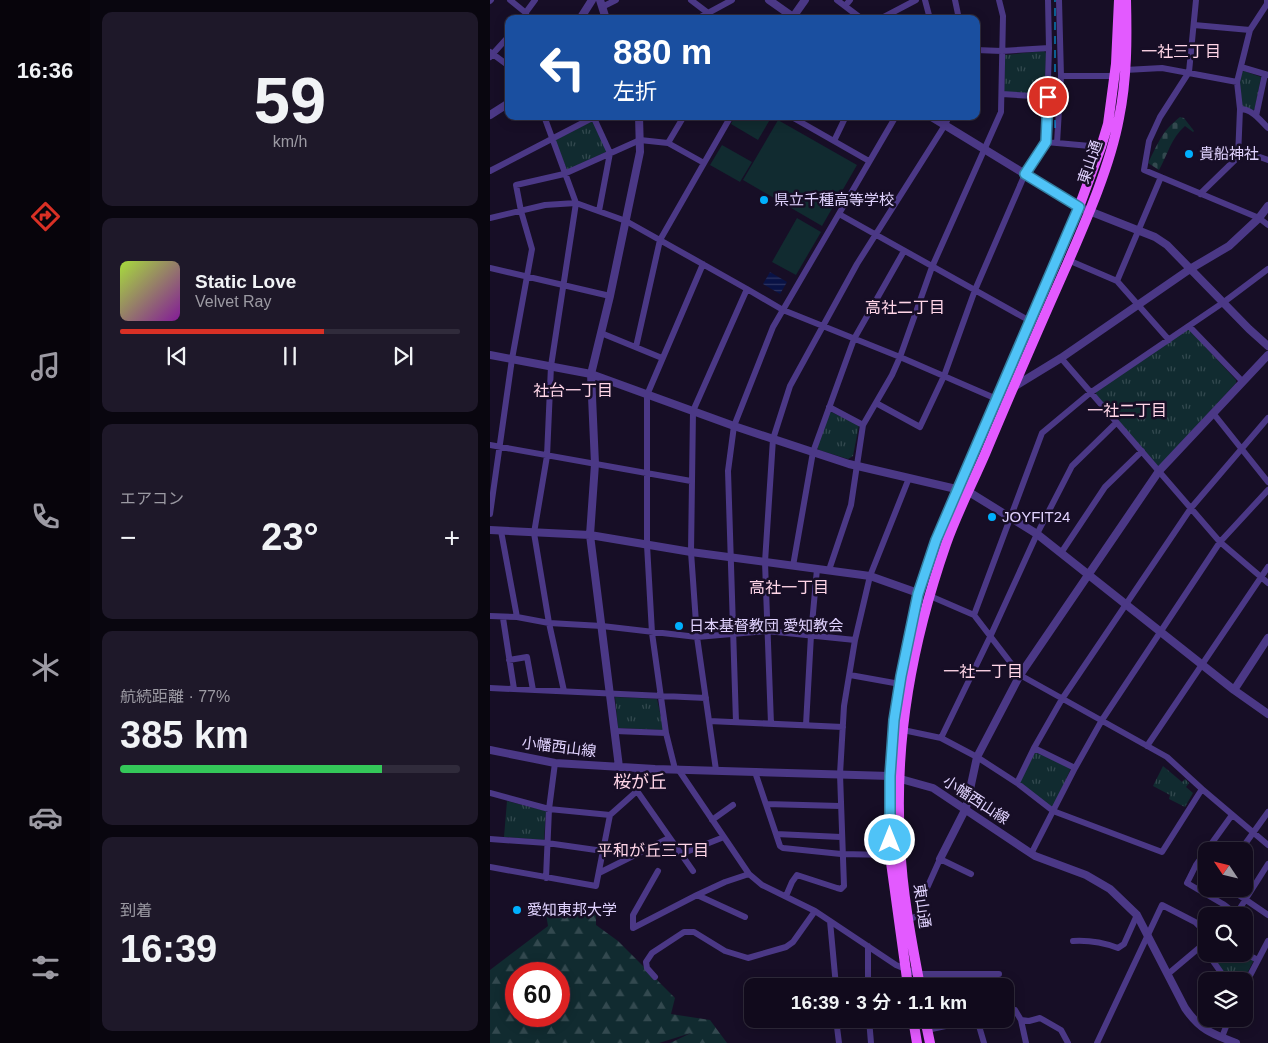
<!DOCTYPE html>
<html lang="ja">
<meta charset="utf-8">
<style>
:root{--surface:#110a1c;--page:#1e1829;--text:#f1f3f6;--muted:#9c9aa3;--line:#302b3b;--accent:#d93025}
body{margin:0;font-family:Arial,"Noto Sans JP",sans-serif;background:var(--page);color:var(--text);height:100vh;display:flex;flex-direction:column;font-size:19px;white-space:nowrap}
*{box-sizing:border-box;margin:0}
p{font-size:16px;color:var(--muted)}
.icon{flex:none;width:28px;height:28px;fill:none;stroke:currentColor;stroke-width:2;stroke-linecap:round;stroke-linejoin:round}
.map{position:relative;flex:1;overflow:hidden}
.panel{display:flex;flex-direction:column;gap:12px;padding:12px;background:#09060f;width:400px}
.panel>*{flex:none}
.banner{position:absolute;left:15px;top:15px;width:475px;height:105px;border-radius:10px;box-shadow:0 2px 12px #0003,0 0 0 1px var(--line);background:#1a4fa0;color:#fff;overflow:hidden}
.needle{width:32px;rotate:305deg}
.tools{position:absolute;left:708px;top:842px;display:grid;gap:10px}
.tools a{display:grid;place-items:center;width:55px;height:55px;border-radius:10px;background:var(--surface);box-shadow:0 2px 12px #0003,0 0 0 1px var(--line);font-size:25px}
.speed{position:absolute;left:15px;top:962px;display:flex;gap:10px;font-size:25px;font-weight:700;text-align:center}
.speed>*{display:grid;place-content:center;width:65px;height:65px;border-radius:50%;background:var(--surface);box-shadow:0 2px 12px #0003,0 0 0 1px var(--line);line-height:1}
.speed .limit{border:8px solid #d22;background:#fff;color:#111}
.pin{position:absolute;display:grid;place-items:center;width:42px;height:42px;color:#fff;margin:-21px;border:2px solid #fff;border-radius:50%;box-shadow:0 1px 5px #0007}
.me{position:absolute;width:55px;margin:-28px;rotate:0deg;stroke-linejoin:round;filter:drop-shadow(0 0 4px #0008)}
.turn{display:flex;align-items:center;gap:18px;height:105px;padding:0 25px;font-size:22px}
.turn .icon{width:65px;height:65px;stroke-width:2.5}
.turn b{display:block;font-size:35px;line-height:42px}
.big{font-size:38px;font-weight:600;line-height:1.1}
.panel .card{flex:1;display:flex;flex-direction:column;justify-content:center;gap:8px;min-width:0;padding:0 18px;border-radius:10px;background:var(--page)}
.panel .dial{align-items:center;gap:0}
.dial b{font-size:65px;line-height:1}
.song{display:flex;align-items:center;gap:15px}
.cover{width:60px;height:60px;border-radius:8px;background:linear-gradient(135deg,hsl(80 70% 55%),hsl(290 70% 35%))}
.played{height:5px;border-radius:2px;background:linear-gradient(90deg,var(--accent) 60%,var(--line) 60%)}
.keys{display:flex;justify-content:space-around;direction:ltr}
.heat{display:flex;justify-content:space-between;align-items:center;font-size:28px;direction:ltr}
.charge{height:8px;border-radius:4px;background:linear-gradient(90deg,#34c759 77%,var(--line) 0)}
.trip{position:absolute;left:254px;top:978px;width:270px;height:50px;border-radius:10px;background:var(--surface);box-shadow:0 2px 12px #0003,0 0 0 1px var(--line);font-weight:600;line-height:50px;text-align:center}
main{display:flex;flex:1;min-height:0}
.menu{display:flex;flex-direction:column;width:90px;justify-content:space-around;align-items:center;background:#07040b;color:var(--muted)}
.menu .icon{width:35px;height:35px}
.menu .selected{color:var(--accent)}
.menu b{font-size:22px;color:var(--text)}
.map>svg:first-child{display:block}
.grass{fill:#112b30}
.forest{fill:url(#forest-firs);fill-rule:evenodd}
.cemetery{fill:url(#cemetery-stones)}
.park{fill:url(#park-tufts)}
.water{fill:url(#water-rules)}
.lines{fill:none;stroke-linecap:round;stroke-linejoin:round}
.minor{stroke:#4b3886;stroke-width:6}
.tertiary{stroke:#4b3886;stroke-width:8}
.primary{stroke:#e35aff;stroke-width:10}
.rail{stroke:#00b0fe;stroke-width:1;stroke-dasharray:8 6;stroke-linecap:butt}
.route-casing{stroke:#337fa1;stroke-width:12}
.route{stroke:#4fc3f7;stroke-width:9}
.poi-dot{fill:#00b0fe;stroke:#170e26;stroke-width:2}
.labels{text-anchor:middle;stroke-width:5;stroke-linejoin:round;paint-order:stroke}
.poi-label{font-size:15px;fill:#e1d3ff;stroke:#170e26;text-anchor:start}
.street-label{font-size:15px;fill:#e1d3ff;stroke:#170e26}
.neighbourhood-label{font-size:16px;fill:#ffd5e7;stroke:#170e26}
.quarter-label{font-size:18px;fill:#ffd5e7;stroke:#170e26}
</style>
<main>
<nav class="menu">
<b>16:36</b>
<svg class="icon selected" aria-label="directions" viewBox="0 0 24 24"><path d="M12 3l9 9-9 9-9-9zM9 14v-3h6M13 9l2 2-2 2"/></svg>
<svg class="icon" aria-label="music" viewBox="0 0 24 24"><path d="M9 18V5l10-2v13"/><circle cx="6" cy="18" r="3"/><circle cx="16" cy="16" r="3"/></svg>
<svg class="icon" aria-label="phone" viewBox="0 0 24 24"><path d="M5 4h4l2 5-3 2q2 4 5 5l2-3 5 2v4C11 20 4 13 5 4z"/></svg>
<svg class="icon" aria-label="climate" viewBox="0 0 24 24"><path d="M12 3v18M4 7l16 10M4 17L20 7"/></svg>
<svg class="icon" aria-label="car" viewBox="0 0 24 24"><path d="M5 17H2v-5l4-1 3-4h7l3 4 3 1v5h-3M9 17h6M6 11h13"/><circle cx="7" cy="17" r="2"/><circle cx="17" cy="17" r="2"/></svg>
<svg class="icon" aria-label="filters" viewBox="0 0 24 24"><path d="M4 7h16M4 17h16"/><circle cx="9" cy="7" r="2"/><circle cx="15" cy="17" r="2"/></svg>
</nav>
<section class="panel">
<div class="card dial"><b>59</b><p>km/h</p></div>
<div class="card">
<div class="song"><i class="cover"></i><div><b>Static Love</b><p>Velvet Ray</p></div></div>
<div class="played"></div>
<div class="keys"><svg class="icon" aria-label="previous" viewBox="0 0 24 24"><path d="M18 5L8 12l10 7zM5 5v14"/></svg><svg class="icon" aria-label="pause" viewBox="0 0 24 24"><path d="M8 5v14M16 5v14"/></svg><svg class="icon" aria-label="next" viewBox="0 0 24 24"><path d="M6 5l10 7-10 7zM19 5v14"/></svg></div>
</div>
<div class="card"><p>エアコン</p>
<div class="heat"><a>−</a><b class="big">23°</b><a>+</a></div>
</div>
<div class="card"><p>航続距離 · 77%</p><b class="big">385 km</b><div class="charge"></div></div>
<div class="card"><p>到着</p><b class="big">16:39</b></div>
</section>
<div class="map">
<svg width="778" height="1043" viewBox="0 0 778 1043">
<defs>
<pattern id="forest-firs" width="22" height="20" patternUnits="userSpaceOnUse" patternTransform="scale(1.25)"><rect width="22" height="20" fill="#112b30"/><path d="M5 1l3.5 6h-7zM16 11l3.5 6h-7z" fill="#33494f"/></pattern>
<pattern id="cemetery-stones" width="16" height="16" patternUnits="userSpaceOnUse" patternTransform="scale(1.25)"><rect width="16" height="16" fill="#112b30"/><path d="M2 7V4a2 2 0 0 1 4 0v3zM10 15v-3a2 2 0 0 1 4 0v3z" fill="#33494f"/></pattern>
<pattern id="park-tufts" width="24" height="20" patternUnits="userSpaceOnUse" patternTransform="scale(1.25)"><rect width="24" height="20" fill="#112b30"/><path d="M3 7l-1-3M5 7V3M7 7l1-3M15 17l-1-3M17 17v-4M19 17l1-3" fill="none" stroke="#33494f"/></pattern>
<pattern id="water-rules" width="6" height="5" patternUnits="userSpaceOnUse" patternTransform="scale(1.25)"><rect width="6" height="5" fill="#091245"/><path d="M0 2.5h6" fill="none" stroke="#2d3461"/></pattern>
</defs>
<rect width="100%" height="100%" fill="#170e26"/>
<path class="grass" d="M 245,116 L 282,116 L 268,140 L 241,124 Z
M 288,120 L 367,165 L 332,226 L 253,180 Z
M 232,145 L 262,162 L 250,182 L 220,165 Z
M 307,218 L 331,232 L 306,275 L 282,262 Z"/>
<path class="forest" d="M 106,913 L 106,925 L 128,941 L 185,998 L 181,1014 L 220,1020 L 237,1043 L 180,1043 L 201,1033 L 169,1043 L 0,1043 L 0,970 L 58,926 L 56,914 ZM 26,974 L 69,974 L 69,1016 L 26,1016 Z"/>
<path class="cemetery" d="M 690,117 L 694,118 L 704,131 L 703,132 L 695,126 C 681,138 678,154 669,170 L 658,163 C 669,142 671,132 690,117 Z"/>
<path class="park" d="M 554,51 L 556,53 L 555,94 L 514,92 L 515,55 Z
M 754,71 L 771,77 L 765,108 L 763,111 L 752,106 L 749,82 L 752,72 Z
M 103,121 L 117,150 L 116,152 L 77,170 L 65,140 Z
M 698,328 L 746,380 L 746,383 L 669,466 L 667,466 L 606,395 L 606,391 Z
M 339,411 L 369,425 L 363,456 L 358,459 L 329,450 L 327,447 Z
M 125,697 L 167,699 L 174,730 L 128,728 Z
M 545,752 L 581,768 L 563,808 L 529,783 Z
M 673,766 L 692,782 L 695,779 L 699,783 L 696,787 L 703,793 L 695,807 L 679,799 L 680,795 L 663,786 Z
M 17,801 L 56,811 L 54,840 L 14,837 Z
M 736,954 L 754,954 L 765,958 L 753,981 L 739,981 L 726,963 Z"/>
<path class="water" d="M 280,272 L 297,282 L 290,294 L 273,284 Z"/>
<g class="lines">
<path class="minor" d="M 20,0 L 36,13
M 201,0 L 218,13 L 221,19
M 347,0 L 372,19
M 435,0 L 440,19
M 465,0 L 469,19
M 706,0 L 699,72 L 670,117 L 659,141 L 654,170 L 769,218 L 778,225
M 0,1 L 1,0
M 355,6 L 360,0
M 112,7 L 126,0
M 31,19 L 45,0
M 207,19 L 242,0
M 390,19 L 426,0
M 704,25 L 760,30
M 486,50 L 512,51 L 559,48
M 0,52 L 19,66
M 0,57 L 19,36
M 751,67 L 778,75
M 635,70 L 672,68 L 747,82
M 571,76 L 624,76
M 512,94 L 558,97
M 750,109 C 762,109 770,120 778,128
M 54,116 L 86,203 L 61,366 L 57,456 L 44,533 L 59,623 L 74,691
M 103,116 L 120,153 L 109,211
M 300,116 L 379,161
M 766,116 L 775,74
M 344,141 L 356,116
M 556,142 L 611,147
M 178,143 L 194,116
M 567,143 L 571,76 L 569,0
M 747,149 L 778,160
M 0,171 L 106,116
M 710,194 L 748,157 L 750,109 L 747,82 L 760,30 L 777,4 L 777,0
M 349,214 L 540,321
M 0,218 L 55,205 L 86,203 L 136,221 L 257,289
M 578,260 L 627,281 L 679,340
M 0,268 L 120,296
M 778,269 L 734,302 L 600,393 L 552,433 L 484,615 L 530,675 L 677,757 L 712,789 L 778,845
M 627,281 L 671,177
M 699,326 L 753,382
M 111,333 L 172,358
M 146,347 L 170,240 L 241,116
M 571,358 L 730,542 L 778,583
M 386,403 L 430,427 L 454,376 L 485,290 L 535,174 L 556,142 L 559,48 L 558,0
M 339,407 L 373,425
M 723,413 L 778,482
M 0,445 L 201,481
M 0,514 L 22,359 L 42,249 L 31,211 L 26,185 L 74,174 L 150,140 L 178,143 L 214,163
M 11,531 L 27,617
M 571,553 L 615,487 L 652,451
M 303,566 L 323,452 L 364,339 L 414,251
M 339,570 L 361,505 L 373,425 L 402,375 L 410,357 L 442,267 L 511,112 L 513,16 L 509,0
M 440,596 L 484,615
M 0,616 L 27,617 L 59,623 L 112,626 L 207,637 L 277,631 L 365,640
M 13,618 L 24,689
M 19,660 L 37,657 L 43,690
M 360,675 L 410,684
M 0,688 L 216,698
M 219,721 L 353,727
M 246,722 L 238,471 L 244,426 L 283,327 L 406,116
M 281,724 L 275,562 L 283,439 L 300,386 L 367,264 L 455,125 L 459,116
M 316,725 L 321,635 L 327,569
M 413,730 L 451,738 L 487,757 L 527,783 L 563,811 L 672,852 L 712,789
M 125,731 L 176,733
M 451,738 L 500,637 L 547,534 L 582,466 L 626,423
M 657,746 L 778,567
M 544,748 L 585,768
M 185,769 L 176,733 L 162,633 L 157,545 L 157,395 L 213,264
M 188,769 L 259,874 L 272,885 L 325,911 L 406,965 L 427,974 L 509,974
M 226,770 L 207,637 L 201,552 L 203,411 L 257,289 L 293,310 L 410,357 L 516,403
M 265,772 L 290,846 L 293,848 L 351,854 L 400,855
M 527,783 L 544,748 L 572,699 L 701,508 L 778,418
M 147,791 L 203,871
M 0,793 L 59,809 L 120,815 L 147,791 L 148,768
M 276,804 L 350,806
M 222,820 L 243,805
M 286,834 L 351,837
M 0,839 L 57,843 L 113,851
M 750,851 L 778,812
M 191,854 L 234,837
M 541,854 L 585,768 L 612,720 L 730,542 L 778,490
M 706,865 L 697,883 L 733,904 L 746,914
M 0,867 L 106,886 L 120,815
M 168,871 L 143,915 L 143,928 L 207,895
M 716,872 L 706,865 L 742,815
M 109,873 L 179,838
M 56,878 L 59,809 L 65,763
M 740,889 L 778,915
M 296,896 L 302,882 L 307,875 L 347,888 L 351,889 L 354,886 L 350,774 L 354,706 L 365,640 L 380,576 L 419,478
M 745,916 L 778,864
M 255,917 L 207,895 L 235,882 L 259,874
M 418,919 L 429,916 L 430,914 L 437,888 L 450,859 L 481,874
M 340,921 L 346,986
M 583,941 C 600,940 612,942 628,948 L 634,944 L 647,915
M 378,946 L 378,986
M 754,953 L 768,960
M 718,954 L 737,981
M 723,961 L 731,954
M 678,974 L 716,942
M 165,977 L 157,968 L 156,962 L 162,953 L 194,932 L 204,932 L 235,951 L 258,958 L 296,947 L 303,942 L 325,911
M 754,987 L 778,941
M 515,1012 L 525,1010 L 531,1020 L 536,1043
M 346,1019 L 349,1043
M 379,1019 L 381,1043
M 487,1019 L 494,1043
M 531,1020 L 539,1021 L 550,1018 L 571,1030 L 578,1043
M 437,1030 L 488,1019
M 732,1037 L 739,1019
M 607,1043 L 672,905 L 705,922 L 716,933"/>
<path class="tertiary" d="M 110,0 L 116,19
M 279,0 L 306,19
M 303,17 L 315,0
M 90,19 L 102,0
M 0,115 L 19,103
M 440,116 L 589,207 L 665,237 L 677,245 L 759,329 L 778,346
M 0,355 L 101,374 L 244,426 L 359,464 L 479,492 L 547,534 L 744,690 L 778,714
M 522,388 L 571,358 L 700,269 L 739,246 L 769,218 L 778,206
M 0,530 L 100,535 L 201,552 L 380,576 L 428,593
M 744,690 L 778,638
M 0,750 L 65,763 L 165,769 L 400,776 L 443,788 L 545,856 L 596,875 L 620,889 L 647,915 L 695,1008 C 710,1030 722,1034 746,1043
M 129,767 L 100,535 L 105,464 L 101,374 L 120,296 L 150,152 L 149,116
M 450,859 L 476,808 L 487,757 L 530,675 L 669,471 L 778,355"/>
<path class="primary" d="M 418,986 L 400,855 L 399,808 L 404,720 L 422,625 L 428,593 L 446,540 L 567,260 L 589,207 L 611,147 L 618,124 L 626,64 L 629,0
M 430,986 C 421,939 412,891 410,843 C 404,739 422,642 456,544 C 467,513 482,484 495,454 C 521,392 548,330 575,269 C 595,223 620,167 629,118 C 637,79 637,40 636,0
M 423,1019 L 427,1043
M 435,1019 L 440,1043"/>
<path class="rail" d="M 565,128 L 565,0"/>
</g>
<g class="lines">
<defs>
<path id="route" d="M 400,840 L 400,776 L 404,720 L 411,676 L 428,594 L 446,540 L 589,207 L 535,174 L 556,142 L 558,97"/>
</defs>
<use href="#route" class="route-casing"/>
<use href="#route" class="route"/>
</g>
<g class="poi-dot">
<circle cx="699" cy="154" r="5"/>
<circle cx="274" cy="200" r="5"/>
<circle cx="502" cy="517" r="5"/>
<circle cx="189" cy="626" r="5"/>
<circle cx="27" cy="910" r="5"/>
</g>
<g class="labels">
<g class="poi-label">
<text x="709" y="159">貴船神社</text>
<text x="284" y="205">県立千種高等学校</text>
<text x="512" y="522">JOYFIT24</text>
<text x="199" y="631">日本基督教団 愛知教会</text>
<text x="37" y="915">愛知東邦大学</text>
</g>
<g class="street-label">
<text transform="translate(600 162) rotate(-71)" y="5">東山通</text>
<text transform="translate(69 747) rotate(7)" y="5">小幡西山線</text>
<text transform="translate(486 800) rotate(33)" y="5">小幡西山線</text>
<text transform="translate(432 906) rotate(82)" y="5">東山通</text>
</g>
<g class="neighbourhood-label">
<text x="691" y="57">一社三丁目</text>
<text x="415" y="313">高社二丁目</text>
<text x="83" y="396">社台一丁目</text>
<text x="637" y="416">一社二丁目</text>
<text x="299" y="593">高社一丁目</text>
<text x="493" y="677">一社一丁目</text>
<text x="163" y="856">平和が丘三丁目</text>
</g>
<g class="quarter-label">
<text x="150" y="788">桜が丘</text>
</g>
</g>
</svg>
<div class="tools">
<a><svg class="needle" viewBox="-14 -14 28 28"><path d="M0-13l5 13h-10z" fill="#e53935"/><path d="M0 13l5-13h-10z" fill="#9c9aa3"/></svg></a>
<a><svg class="icon" aria-label="search" viewBox="0 0 24 24"><circle cx="10" cy="10" r="6"/><path d="M15 15l6 6"/></svg></a>
<a><svg class="icon" aria-label="layers" viewBox="0 0 24 24"><path d="M12 4l9 5-9 5-9-5zM3 14l9 5 9-5"/></svg></a>
</div>
<div class="speed"><div class="limit">60</div></div>
<div class="pin" style="left:558px;top:97px;background:#d93025"><svg class="icon" aria-label="arrive" viewBox="0 0 24 24"><path d="M6 21V4h12l-3 4 3 4H6"/></svg></div>
<svg class="me" style="left:400px;top:840px" viewBox="-20 -20 40 40"><circle r="17" fill="#4fc3f7" stroke="#fff" stroke-width="3"/><path d="M0-11L8 9 0 5-8 9z" fill="#fff"/></svg>
<div class="trip">16:39 · 3 分 · 1.1 km</div>
<div class="banner">
<div class="turn"><svg class="icon" aria-label="left" viewBox="0 0 24 24"><path d="M17 20v-9H6M10 6l-5 5 5 5"/></svg><div><b>880 m</b>左折</div></div>
</div>
</div>
</main>
